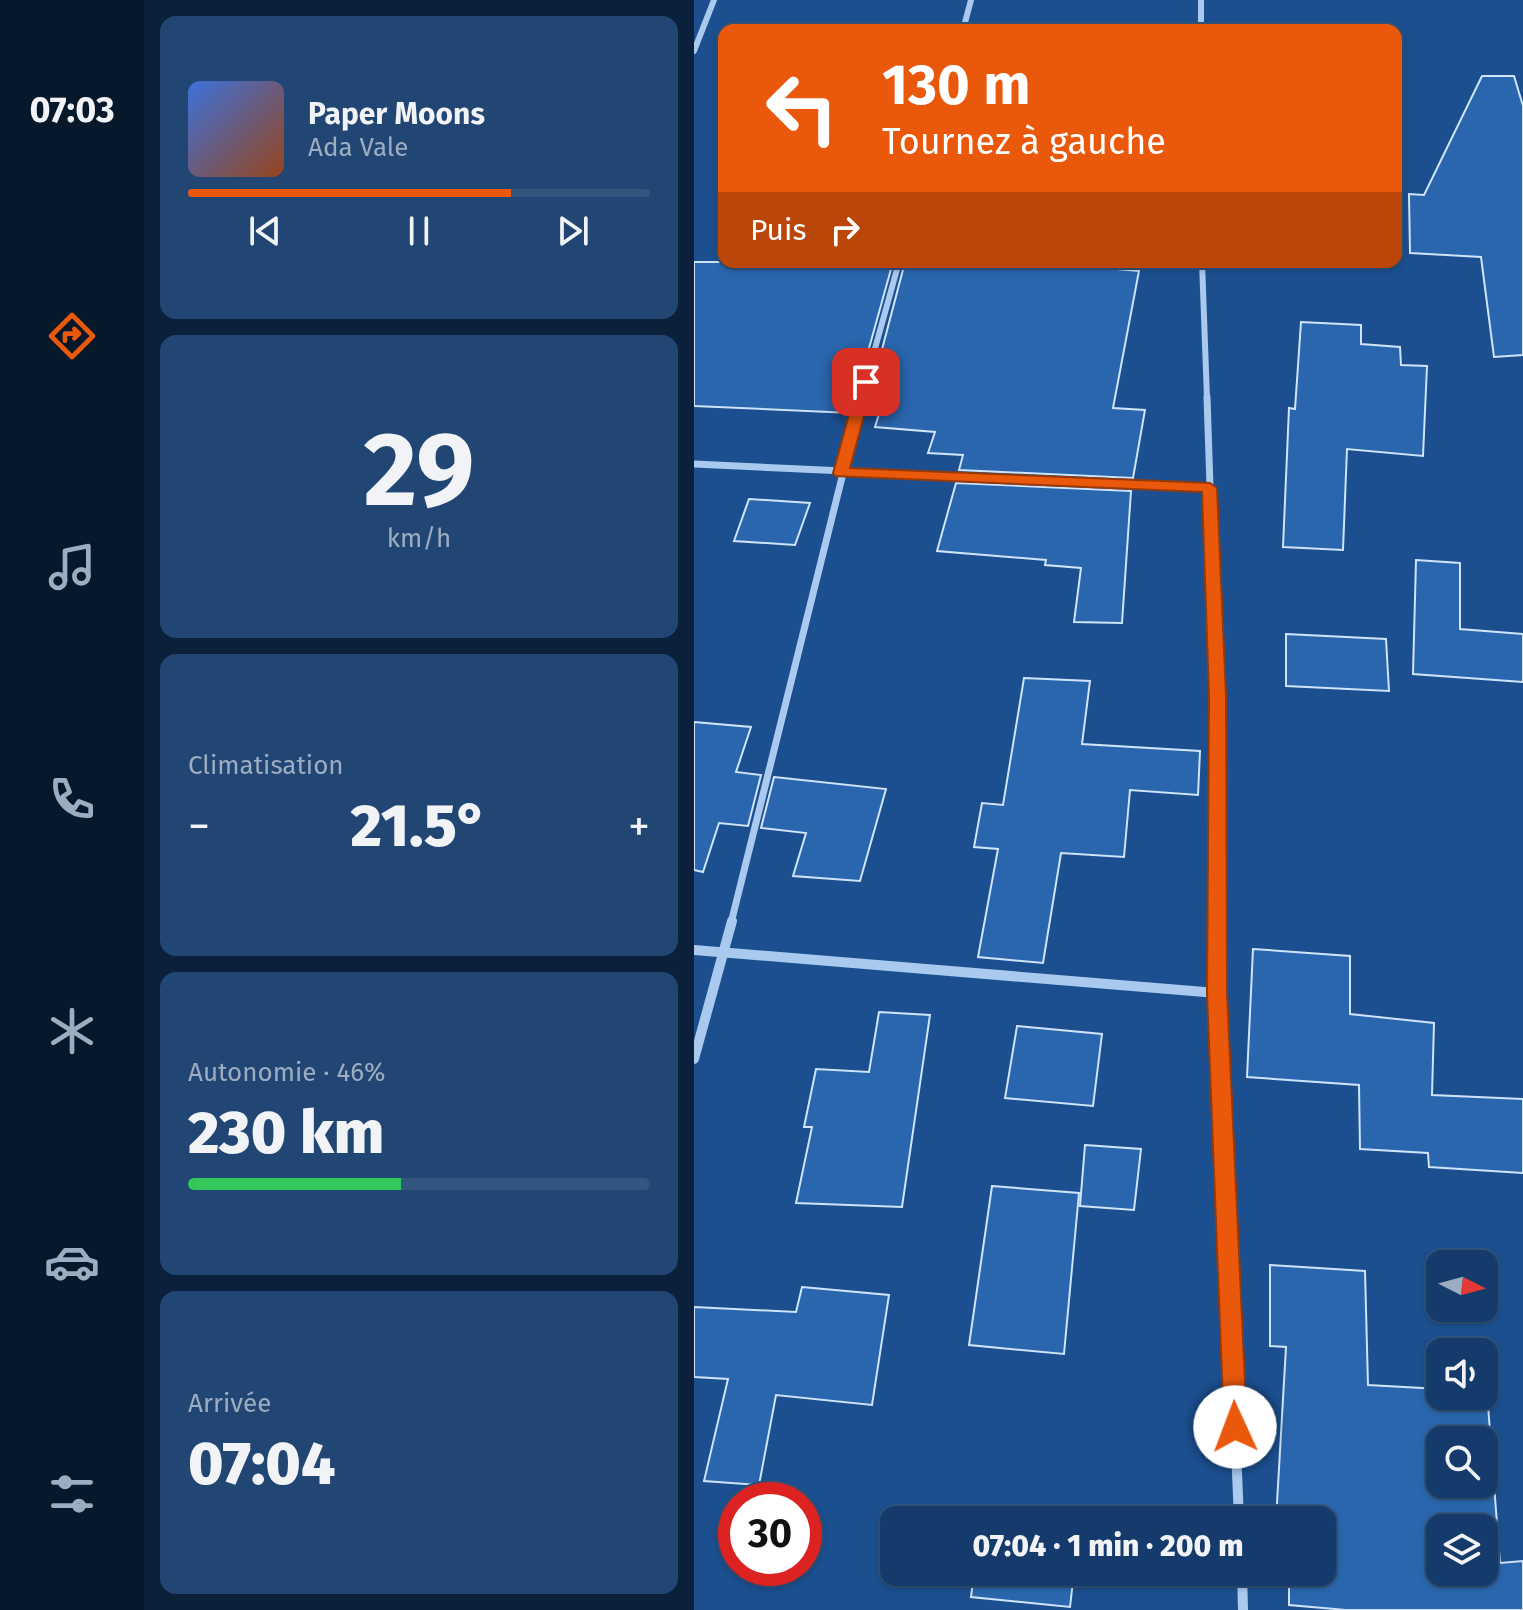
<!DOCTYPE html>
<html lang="fr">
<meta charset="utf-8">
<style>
:root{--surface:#143b6b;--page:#214673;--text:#f1f3f6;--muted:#9dadc1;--line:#33557e;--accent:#ea580c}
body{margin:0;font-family:"Fira Sans",sans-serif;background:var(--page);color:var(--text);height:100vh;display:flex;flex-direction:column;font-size:30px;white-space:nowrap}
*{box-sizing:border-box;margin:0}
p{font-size:26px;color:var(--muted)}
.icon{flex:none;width:44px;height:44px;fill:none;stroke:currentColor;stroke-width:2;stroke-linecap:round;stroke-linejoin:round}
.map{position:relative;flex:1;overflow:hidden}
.drawer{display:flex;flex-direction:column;gap:16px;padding:16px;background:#0b203b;width:550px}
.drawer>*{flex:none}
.banner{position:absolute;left:24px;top:24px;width:684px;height:244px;border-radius:16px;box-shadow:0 2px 6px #0004,0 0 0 2px var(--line);background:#ea580c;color:#fff;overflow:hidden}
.needle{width:52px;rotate:96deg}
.buttons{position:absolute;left:732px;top:1250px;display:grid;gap:16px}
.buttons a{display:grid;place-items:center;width:72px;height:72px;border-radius:16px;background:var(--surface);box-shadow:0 2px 6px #0004,0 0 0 2px var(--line);font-size:40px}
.speed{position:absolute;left:24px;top:1482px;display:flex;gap:16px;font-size:40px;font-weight:700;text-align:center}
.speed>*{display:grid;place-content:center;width:104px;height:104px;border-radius:50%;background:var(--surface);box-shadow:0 2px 6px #0004,0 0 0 2px var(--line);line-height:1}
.speed .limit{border:12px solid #d22;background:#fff;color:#111}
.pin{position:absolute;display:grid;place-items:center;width:68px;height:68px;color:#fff;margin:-34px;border-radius:16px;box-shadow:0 4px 12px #0006}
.me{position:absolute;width:88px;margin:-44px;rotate:358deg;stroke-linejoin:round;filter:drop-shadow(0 0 6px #0008)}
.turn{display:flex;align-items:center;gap:28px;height:168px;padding:0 32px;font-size:36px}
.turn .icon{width:104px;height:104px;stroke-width:2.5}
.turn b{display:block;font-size:56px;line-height:68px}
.then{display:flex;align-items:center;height:76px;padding:0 32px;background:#0003;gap:16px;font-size:30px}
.big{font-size:60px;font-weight:800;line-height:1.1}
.drawer .widget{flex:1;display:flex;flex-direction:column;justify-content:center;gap:12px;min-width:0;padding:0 28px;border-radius:16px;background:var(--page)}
.drawer .dial{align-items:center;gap:0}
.dial b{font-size:104px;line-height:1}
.song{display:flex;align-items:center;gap:24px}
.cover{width:96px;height:96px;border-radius:12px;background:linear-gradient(135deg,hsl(220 70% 55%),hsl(20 70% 35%))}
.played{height:8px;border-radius:4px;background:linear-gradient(90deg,var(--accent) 70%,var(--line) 70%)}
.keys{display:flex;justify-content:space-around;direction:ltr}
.heat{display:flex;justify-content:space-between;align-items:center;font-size:44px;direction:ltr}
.charge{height:12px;border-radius:6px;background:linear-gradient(90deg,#34c759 46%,var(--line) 0)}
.trip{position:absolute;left:186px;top:1506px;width:456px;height:80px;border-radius:16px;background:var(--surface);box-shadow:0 2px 6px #0004,0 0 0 2px var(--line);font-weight:800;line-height:80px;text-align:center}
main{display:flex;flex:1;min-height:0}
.menu{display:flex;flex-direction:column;width:144px;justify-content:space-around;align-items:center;background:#08182b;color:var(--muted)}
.menu .icon{width:56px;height:56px}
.menu .active{color:var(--accent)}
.menu b{font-size:36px;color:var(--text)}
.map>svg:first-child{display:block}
.building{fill:#2a66ad;stroke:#cfe3fa;stroke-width:2;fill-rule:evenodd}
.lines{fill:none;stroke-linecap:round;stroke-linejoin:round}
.street-far2{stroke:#a9c9ee;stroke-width:6}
.street-far1{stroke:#a9c9ee;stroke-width:7}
.street{stroke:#a9c9ee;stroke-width:10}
.route{fill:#ea580c;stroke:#983908;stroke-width:2}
</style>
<main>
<nav class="menu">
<b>07:03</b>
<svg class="icon active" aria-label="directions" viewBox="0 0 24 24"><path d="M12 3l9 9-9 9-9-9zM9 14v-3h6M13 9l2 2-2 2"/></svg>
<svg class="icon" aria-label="music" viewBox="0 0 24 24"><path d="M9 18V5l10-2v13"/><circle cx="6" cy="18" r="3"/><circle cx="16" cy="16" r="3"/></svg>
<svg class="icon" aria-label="phone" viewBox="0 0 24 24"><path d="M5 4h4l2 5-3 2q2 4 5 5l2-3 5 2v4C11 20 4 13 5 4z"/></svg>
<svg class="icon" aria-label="climate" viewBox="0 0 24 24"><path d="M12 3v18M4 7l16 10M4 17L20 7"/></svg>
<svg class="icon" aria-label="car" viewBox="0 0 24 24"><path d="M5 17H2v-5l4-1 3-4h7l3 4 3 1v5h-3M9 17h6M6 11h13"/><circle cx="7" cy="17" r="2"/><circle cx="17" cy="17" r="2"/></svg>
<svg class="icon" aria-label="filters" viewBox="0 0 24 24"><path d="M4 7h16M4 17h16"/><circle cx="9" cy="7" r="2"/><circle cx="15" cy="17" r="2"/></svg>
</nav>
<section class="drawer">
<div class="widget">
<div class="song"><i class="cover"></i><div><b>Paper Moons</b><p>Ada Vale</p></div></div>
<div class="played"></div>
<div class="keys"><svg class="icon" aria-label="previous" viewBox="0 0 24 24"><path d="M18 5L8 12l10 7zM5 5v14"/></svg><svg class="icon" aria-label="pause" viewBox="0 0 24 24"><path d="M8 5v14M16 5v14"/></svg><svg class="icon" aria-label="next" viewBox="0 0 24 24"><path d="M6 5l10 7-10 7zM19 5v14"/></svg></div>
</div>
<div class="widget dial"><b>29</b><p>km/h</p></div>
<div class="widget"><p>Climatisation</p>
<div class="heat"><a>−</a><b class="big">21.5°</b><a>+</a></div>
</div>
<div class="widget"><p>Autonomie · 46%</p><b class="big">230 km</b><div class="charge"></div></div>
<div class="widget"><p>Arrivée</p><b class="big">07:04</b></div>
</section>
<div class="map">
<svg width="829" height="1610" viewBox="0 0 829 1610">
<rect width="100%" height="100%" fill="#1b4f8f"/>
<path class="building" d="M 788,76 L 820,76 L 829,106 L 829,355 L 800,357 L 787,257 L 716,253 L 715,194 L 730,195 Z
M 0,262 L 199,262 L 157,413 L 0,406 Z
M 211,262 L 413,262 L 412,268 L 445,271 L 419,408 L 451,410 L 439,478 L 265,470 L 269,455 L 234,453 L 241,432 L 181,427 L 185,414 L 171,414 Z
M 607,322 L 667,325 L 667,344 L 706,347 L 707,365 L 733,366 L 729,456 L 653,449 L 649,550 L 589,547 L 595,408 L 601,409 Z
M 262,483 L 437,491 L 428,623 L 380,622 L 387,568 L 351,565 L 352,560 L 243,551 Z
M 55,499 L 116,503 L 101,545 L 40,541 Z
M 722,560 L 766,563 L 766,629 L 829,634 L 829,682 L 719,674 Z
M 592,634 L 692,639 L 695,691 L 592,686 Z
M 330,678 L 396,681 L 388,744 L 506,751 L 504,795 L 436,790 L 430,857 L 367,853 L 349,963 L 284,957 L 304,849 L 280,847 L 288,803 L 309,805 Z
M 0,722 L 57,727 L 42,772 L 67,775 L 54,826 L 25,823 L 9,872 L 0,870 Z
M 80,777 L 192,789 L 166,881 L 99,876 L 112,833 L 67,828 Z
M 559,949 L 656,956 L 656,1014 L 740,1023 L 738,1095 L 829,1099 L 829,1173 L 735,1167 L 734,1153 L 666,1149 L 665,1085 L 553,1077 Z
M 185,1012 L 236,1015 L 208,1207 L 102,1203 L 118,1127 L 110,1127 L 122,1069 L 175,1072 Z
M 323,1026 L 408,1034 L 399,1106 L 311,1098 Z
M 391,1145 L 447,1149 L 440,1210 L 386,1206 Z
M 298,1186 L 385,1193 L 370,1354 L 275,1345 Z
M 576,1265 L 671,1271 L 674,1385 L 746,1389 L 746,1396 L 790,1396 L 790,1392 L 793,1392 L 806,1563 L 829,1561 L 829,1610 L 652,1610 L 595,1605 L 595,1572 L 628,1572 L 628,1520 L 582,1520 L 592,1347 L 576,1346 ZM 746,1440 L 790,1440 L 790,1484 L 746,1484 ZM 746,1528 L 790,1528 L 790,1572 L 746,1572 Z
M 108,1287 L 195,1295 L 178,1405 L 82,1395 L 65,1485 L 10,1481 L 34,1379 L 0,1377 L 0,1307 L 102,1312 Z
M 290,1510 L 381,1520 L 288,1520 Z
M 280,1572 L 380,1572 L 376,1607 L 277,1597 Z"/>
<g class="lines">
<path class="street-far2" d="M 507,0 L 507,30
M 269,30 L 277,0
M 0,51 L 20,0
M 508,262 L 513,399
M 167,399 L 205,262"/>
<path class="street-far1" d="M 513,397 L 523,696 L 523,923
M 0,464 L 516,488
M 37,923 L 168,397"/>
<path class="street" d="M 523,921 L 523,993 L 545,1520
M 0,950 L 523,993
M 0,1059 L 38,921
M 548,1572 L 549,1610"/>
</g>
<path class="route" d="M 172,378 L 179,382 L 156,468 L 516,483 L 523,488 L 532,696 L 533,993 L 553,1427 L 550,1435 L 541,1438 L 533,1435 L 530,1427 L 513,993 L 515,696 L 508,492 L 141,476 L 139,473 L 164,382 Z"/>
</svg>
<div class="buttons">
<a><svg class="needle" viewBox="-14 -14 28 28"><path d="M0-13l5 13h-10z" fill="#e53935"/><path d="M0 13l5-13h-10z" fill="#9dadc1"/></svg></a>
<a><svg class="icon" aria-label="sound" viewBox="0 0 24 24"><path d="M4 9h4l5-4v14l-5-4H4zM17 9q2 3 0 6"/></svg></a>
<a><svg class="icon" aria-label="search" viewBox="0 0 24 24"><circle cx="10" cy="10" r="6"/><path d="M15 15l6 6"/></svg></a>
<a><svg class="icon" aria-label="layers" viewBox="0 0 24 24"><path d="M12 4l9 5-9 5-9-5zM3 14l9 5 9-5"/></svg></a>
</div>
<div class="speed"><div class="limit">30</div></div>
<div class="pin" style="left:172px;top:382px;background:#d93025"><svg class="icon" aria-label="arrive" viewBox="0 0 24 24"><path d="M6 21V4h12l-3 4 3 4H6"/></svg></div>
<svg class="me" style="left:541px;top:1427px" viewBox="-20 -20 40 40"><circle r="19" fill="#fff"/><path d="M0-13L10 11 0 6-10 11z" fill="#ea580c"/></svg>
<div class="trip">07:04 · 1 min · 200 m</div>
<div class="banner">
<div class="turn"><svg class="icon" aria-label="left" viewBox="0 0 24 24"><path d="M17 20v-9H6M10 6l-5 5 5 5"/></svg><div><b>130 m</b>Tournez à gauche</div></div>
<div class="then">Puis<svg class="icon" aria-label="right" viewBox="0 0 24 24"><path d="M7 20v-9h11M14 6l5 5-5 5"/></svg></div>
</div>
</div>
</main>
